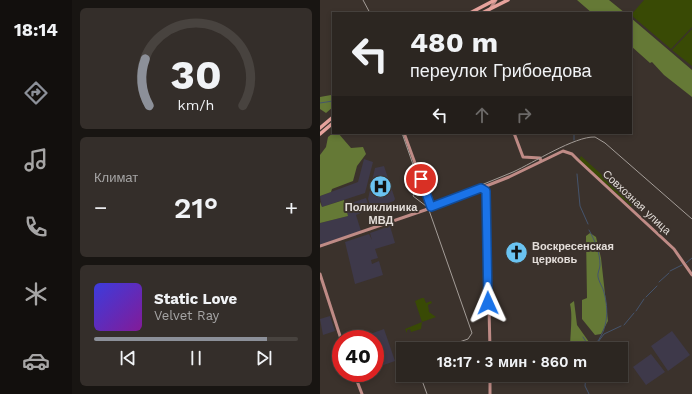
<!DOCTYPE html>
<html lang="ru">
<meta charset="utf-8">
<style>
:root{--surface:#2c2621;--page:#342e2a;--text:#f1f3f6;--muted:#a6a5a5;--line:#48433f;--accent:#8c9099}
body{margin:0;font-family:"Work Sans",sans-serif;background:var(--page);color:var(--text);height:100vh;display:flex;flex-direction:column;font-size:15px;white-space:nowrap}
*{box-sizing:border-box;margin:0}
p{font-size:13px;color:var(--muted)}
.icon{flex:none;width:22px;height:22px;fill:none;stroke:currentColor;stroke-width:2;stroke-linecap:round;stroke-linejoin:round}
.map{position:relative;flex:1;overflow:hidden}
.details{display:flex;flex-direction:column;gap:8px;padding:8px;background:#181512;width:248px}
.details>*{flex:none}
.top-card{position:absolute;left:12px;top:12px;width:300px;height:122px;border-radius:0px;box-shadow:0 2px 6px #0003,0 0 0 1px var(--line);background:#2c2621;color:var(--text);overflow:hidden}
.speed{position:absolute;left:12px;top:330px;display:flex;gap:8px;font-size:20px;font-weight:700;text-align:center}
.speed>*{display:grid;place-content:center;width:52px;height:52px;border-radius:50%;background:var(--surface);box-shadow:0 2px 6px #0003,0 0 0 1px var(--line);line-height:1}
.speed .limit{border:6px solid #d22;background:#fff;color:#111}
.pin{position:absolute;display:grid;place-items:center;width:34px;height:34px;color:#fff;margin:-17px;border:2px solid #fff;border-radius:50%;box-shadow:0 1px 4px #0007}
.me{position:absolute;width:44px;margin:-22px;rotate:359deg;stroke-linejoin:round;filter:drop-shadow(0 0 3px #0008)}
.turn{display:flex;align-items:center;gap:14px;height:84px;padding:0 12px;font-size:18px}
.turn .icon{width:52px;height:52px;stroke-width:2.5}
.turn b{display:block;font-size:28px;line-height:34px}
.lanes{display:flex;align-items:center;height:38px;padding:0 12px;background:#0003;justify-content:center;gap:20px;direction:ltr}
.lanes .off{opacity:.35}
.big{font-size:30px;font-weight:600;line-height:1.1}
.details .widget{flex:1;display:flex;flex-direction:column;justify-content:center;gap:6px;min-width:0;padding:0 14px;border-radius:6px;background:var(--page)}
.details .dial{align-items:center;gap:0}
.dial svg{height:104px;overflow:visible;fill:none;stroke:var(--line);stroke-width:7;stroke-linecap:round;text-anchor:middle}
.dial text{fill:var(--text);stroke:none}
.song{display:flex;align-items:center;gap:12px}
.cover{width:48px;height:48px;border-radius:6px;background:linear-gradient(135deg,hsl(240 70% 55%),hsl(290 70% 35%))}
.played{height:4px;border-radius:2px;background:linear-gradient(90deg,var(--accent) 85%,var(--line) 85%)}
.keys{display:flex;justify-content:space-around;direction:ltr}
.heat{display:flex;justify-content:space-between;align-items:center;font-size:22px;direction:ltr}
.trip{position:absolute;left:76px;top:342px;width:232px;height:40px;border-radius:0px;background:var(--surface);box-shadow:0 2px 6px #0003,0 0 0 1px var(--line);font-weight:600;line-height:40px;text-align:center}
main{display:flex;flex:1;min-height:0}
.tabs{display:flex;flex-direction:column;width:72px;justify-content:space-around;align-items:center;background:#120f0d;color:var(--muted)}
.tabs .icon{width:28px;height:28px}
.tabs .active{color:var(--accent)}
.tabs b{font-size:18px;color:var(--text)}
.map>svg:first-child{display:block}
.education{fill:#3e394a}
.green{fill:#394a05}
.forest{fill:#657936}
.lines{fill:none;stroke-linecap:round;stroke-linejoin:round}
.stream{stroke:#45546d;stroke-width:1}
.secondary{stroke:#bf8b86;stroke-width:3}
.primary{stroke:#e6a29c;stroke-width:3.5}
.tram{stroke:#a49d98;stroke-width:1}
.route-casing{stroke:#114b97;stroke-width:10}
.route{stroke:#1a73e8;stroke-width:7}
.labels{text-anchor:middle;stroke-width:4;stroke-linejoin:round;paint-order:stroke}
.street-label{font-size:11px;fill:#e3ddd9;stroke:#3b322c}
.poi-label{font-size:11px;font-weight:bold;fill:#e3ddd9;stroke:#3b322c}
</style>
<main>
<nav class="tabs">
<b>18:14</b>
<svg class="icon active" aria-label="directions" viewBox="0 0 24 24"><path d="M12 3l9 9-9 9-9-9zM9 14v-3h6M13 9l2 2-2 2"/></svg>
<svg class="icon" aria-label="music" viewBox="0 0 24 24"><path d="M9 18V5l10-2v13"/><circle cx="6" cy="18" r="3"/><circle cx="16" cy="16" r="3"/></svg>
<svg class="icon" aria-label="phone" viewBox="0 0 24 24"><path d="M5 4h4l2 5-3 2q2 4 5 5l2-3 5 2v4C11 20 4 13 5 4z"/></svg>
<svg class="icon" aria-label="climate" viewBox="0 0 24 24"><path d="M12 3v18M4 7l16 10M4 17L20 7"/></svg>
<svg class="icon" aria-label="car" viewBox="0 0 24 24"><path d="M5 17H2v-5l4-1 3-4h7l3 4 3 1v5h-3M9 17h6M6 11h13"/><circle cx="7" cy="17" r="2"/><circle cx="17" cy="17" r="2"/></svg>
</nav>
<section class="details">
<div class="widget dial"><svg viewBox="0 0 100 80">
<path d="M14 69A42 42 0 1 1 86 69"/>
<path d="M14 69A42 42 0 0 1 11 33" stroke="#8c9099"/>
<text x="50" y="56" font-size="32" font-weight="700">30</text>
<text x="50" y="72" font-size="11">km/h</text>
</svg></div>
<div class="widget"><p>Климат</p>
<div class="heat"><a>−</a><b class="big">21°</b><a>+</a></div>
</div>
<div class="widget">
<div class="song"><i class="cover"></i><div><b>Static Love</b><p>Velvet Ray</p></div></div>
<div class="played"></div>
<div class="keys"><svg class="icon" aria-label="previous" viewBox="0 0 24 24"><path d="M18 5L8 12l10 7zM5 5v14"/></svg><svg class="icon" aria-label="pause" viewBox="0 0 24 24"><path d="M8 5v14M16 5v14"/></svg><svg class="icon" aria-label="next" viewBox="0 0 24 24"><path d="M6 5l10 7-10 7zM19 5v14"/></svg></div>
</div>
</section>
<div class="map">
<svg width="372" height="394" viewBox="0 0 372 394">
<rect width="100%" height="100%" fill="#3b322c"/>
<path class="education" d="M 44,159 L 53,162 L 45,193 L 2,207 L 0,196 L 38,182 Z
M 64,166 L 75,199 L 74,201 L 51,209 L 48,199 L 55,168 Z
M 46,198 L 50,209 L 36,215 L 41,231 L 0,245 L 0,223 L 28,216 L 25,205 Z
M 70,226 L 75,243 L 55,249 L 58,258 L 51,260 L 52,264 L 59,261 L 63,275 L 35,284 L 25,242 L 49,234 L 52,240 L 50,233 Z
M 10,316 L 15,331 L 3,335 L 0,319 Z
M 64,329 L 75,361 L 55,368 L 55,339 L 42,339 L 42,337 Z
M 352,331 L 370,355 L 348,371 L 331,346 Z
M 331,354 L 345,372 L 326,385 L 313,367 Z"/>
<path class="green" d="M 324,0 L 372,0 L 372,27 L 351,49 L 311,15 Z
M 372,29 L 372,66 L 352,50 Z
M 261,156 L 313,203 L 311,206 L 259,160 Z
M 102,298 L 104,298 L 106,303 L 111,301 L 112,303 L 108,305 L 109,312 L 116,317 L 102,322 L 101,329 L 91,332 L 90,329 L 87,330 L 87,333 L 85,329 L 102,322 L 95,301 Z"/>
<path class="forest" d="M 257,0 L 289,0 L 305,13 L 272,13 Z
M 311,18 L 372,70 L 372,97 L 344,75 L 332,62 L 330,63 L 311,46 Z
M 11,95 L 13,96 L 13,107 L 6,113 L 0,109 L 0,97 Z
M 13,133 L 18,133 L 31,148 L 43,147 L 46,154 L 37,166 L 33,181 L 12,189 L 11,192 L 0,196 L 0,155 L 6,147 L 8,137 Z
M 24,200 L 28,216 L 0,223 L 0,202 L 2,207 Z
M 270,233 L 276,237 L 281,258 L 288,321 L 281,334 L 275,335 L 262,319 L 262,300 L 267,298 L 266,236 Z
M 254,301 L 257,325 L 274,349 L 250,349 C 250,335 253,316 250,304 Z"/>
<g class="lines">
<path class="stream" d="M 0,103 L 13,101
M 254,140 L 254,134
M 257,174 L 260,206 L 268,224
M 269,230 C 275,241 280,252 280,265 C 280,269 277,273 278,277 C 279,281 281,285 283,289 C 290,311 288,333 271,349
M 366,263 L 372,258
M 350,271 L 362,265
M 339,282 L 349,273
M 326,297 L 337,286
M 316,311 L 324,299
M 304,325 L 314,313
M 263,337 L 270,348
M 278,342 L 284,334 L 301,326
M 266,375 L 265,386 L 269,394"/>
<path class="secondary" d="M 170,9 L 176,0
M 84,133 L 111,207
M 194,133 L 203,157 L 220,158 L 221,161
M 166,186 L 170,349
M 0,246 L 105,210 L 189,177 L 243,151 L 252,154 L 258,160 L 354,249 L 372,275
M 0,274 L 21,339
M 34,373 L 42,394
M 170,375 L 170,394"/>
<path class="primary" d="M 150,13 L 175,0
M 162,13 L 188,0
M 0,128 L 13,117
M 0,134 L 13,123"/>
<path class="tram" d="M 43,0 L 50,13
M 82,133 L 152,333 L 148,339 L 119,349
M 103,190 L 95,190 L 93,196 L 106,206
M 105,198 L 109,202 L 115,204 C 141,193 167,183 193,172 C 213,163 255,136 275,137 L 285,143 L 372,219
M 100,375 L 107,394"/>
</g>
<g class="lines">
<defs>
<path id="route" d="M 101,179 L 111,207 L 161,188 L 166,191 L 168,303"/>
</defs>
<use href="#route" class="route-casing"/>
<use href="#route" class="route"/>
</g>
<defs>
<symbol id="hospital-disc" viewBox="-11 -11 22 22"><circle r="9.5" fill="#6ac3f1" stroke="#3b322c"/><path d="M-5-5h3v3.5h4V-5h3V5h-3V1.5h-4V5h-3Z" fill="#111"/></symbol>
<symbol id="church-disc" viewBox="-11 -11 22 22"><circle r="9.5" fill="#6ac3f1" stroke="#3b322c"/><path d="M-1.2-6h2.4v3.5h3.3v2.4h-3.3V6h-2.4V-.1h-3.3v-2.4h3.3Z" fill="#111"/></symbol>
</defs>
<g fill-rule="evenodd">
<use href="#hospital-disc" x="48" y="174" width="25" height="25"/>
<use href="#church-disc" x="184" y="240" width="25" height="25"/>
</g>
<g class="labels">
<g class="street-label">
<text transform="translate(317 202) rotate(43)" y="4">Совхозная улица</text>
</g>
<g class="poi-label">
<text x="61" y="211">Поликлиника<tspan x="61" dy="13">МВД</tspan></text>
<text x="212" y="250" text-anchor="start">Воскресенская<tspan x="212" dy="13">церковь</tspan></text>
</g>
</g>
</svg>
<div class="speed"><div class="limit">40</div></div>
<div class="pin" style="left:101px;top:179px;background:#d93025"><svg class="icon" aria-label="arrive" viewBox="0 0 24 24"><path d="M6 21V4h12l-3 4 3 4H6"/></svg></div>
<svg class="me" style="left:168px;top:303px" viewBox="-20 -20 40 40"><path d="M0-17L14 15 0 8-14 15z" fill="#1a73e8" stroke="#fff" stroke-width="4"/></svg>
<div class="trip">18:17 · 3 мин · 860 m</div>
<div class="top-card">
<div class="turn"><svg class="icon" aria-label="left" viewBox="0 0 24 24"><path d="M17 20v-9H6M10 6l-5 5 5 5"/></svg><div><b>480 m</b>переулок Грибоедова</div></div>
<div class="lanes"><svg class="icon" aria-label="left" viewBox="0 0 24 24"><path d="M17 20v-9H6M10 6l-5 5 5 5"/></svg><svg class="icon off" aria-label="ahead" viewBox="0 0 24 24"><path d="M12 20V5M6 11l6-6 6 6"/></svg><svg class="icon off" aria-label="right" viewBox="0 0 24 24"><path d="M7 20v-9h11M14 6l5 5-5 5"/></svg></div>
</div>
</div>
</main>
